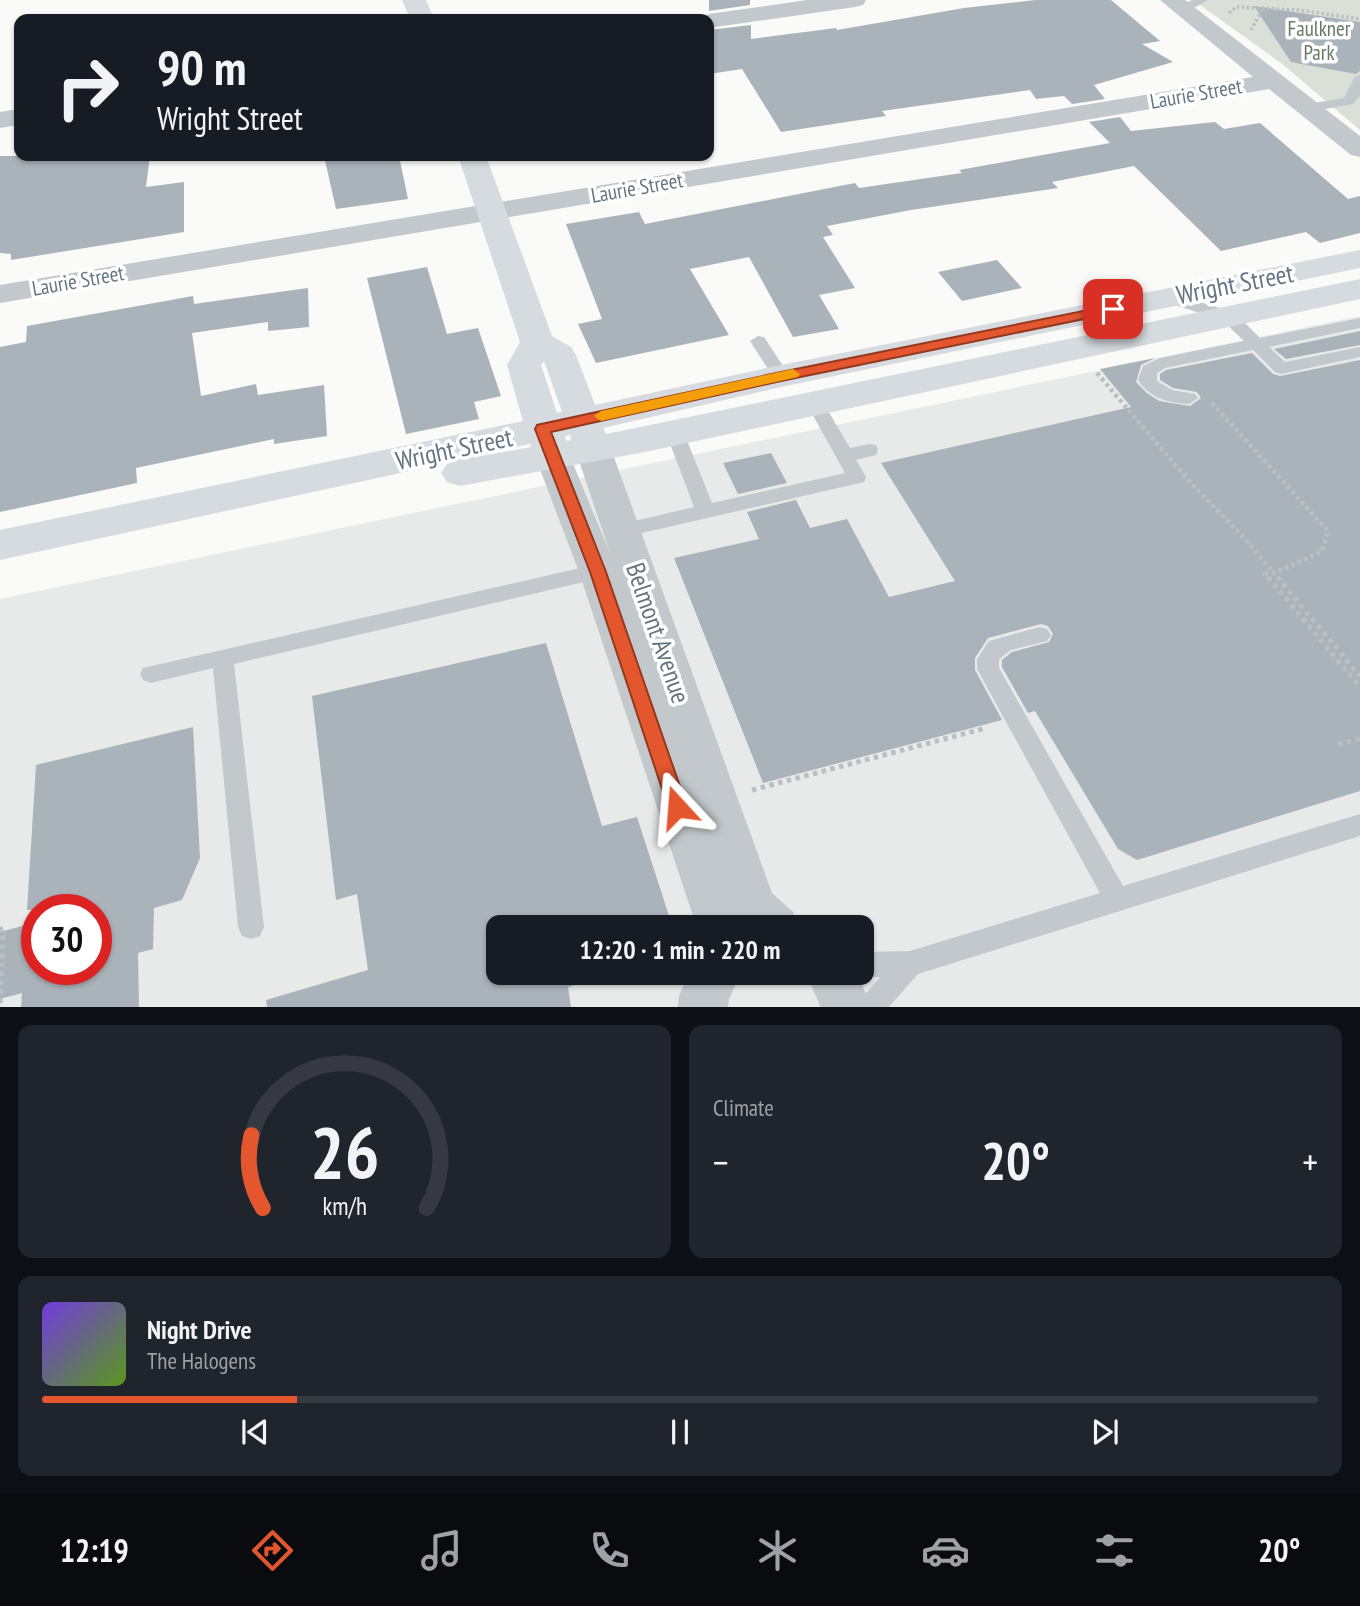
<!DOCTYPE html>
<meta charset="utf-8">
<style>
:root{--surface:#171b24;--page:#20242c;--text:#f1f3f6;--muted:#9ea1a6;--line:#363941;--accent:#e4572e}
body{margin:0;font-family:"PT Sans Narrow",sans-serif;background:var(--page);color:var(--text);height:100vh;display:flex;flex-direction:column;font-size:26px;white-space:nowrap}
*{box-sizing:border-box;margin:0}
p{font-size:23px;color:var(--muted)}
.icon{flex:none;width:38px;height:38px;fill:none;stroke:currentColor;stroke-width:2;stroke-linecap:round;stroke-linejoin:round}
.map{position:relative;height:1007px;overflow:hidden}
.panel{display:flex;flex-direction:column;gap:18px;padding:18px;background:#0d0f14;flex:1}
.panel>*{flex:none}
.guide{position:absolute;left:14px;top:14px;width:700px;height:147px;border-radius:14px;box-shadow:0 2px 5px #0004;background:#171b24;color:var(--text);overflow:hidden}
.speed{position:absolute;left:21px;top:894px;display:flex;gap:14px;font-size:35px;font-weight:700;text-align:center}
.speed>*{display:grid;place-content:center;width:91px;height:91px;border-radius:50%;background:var(--surface);box-shadow:0 2px 5px #0004;line-height:1}
.speed .limit{border:10px solid #d22;background:#fff;color:#111}
.pin{position:absolute;display:grid;place-items:center;width:60px;height:60px;color:#fff;margin:-30px;border-radius:14px;box-shadow:0 4px 10px #0006}
.me{position:absolute;width:77px;margin:-38px;rotate:341deg;stroke-linejoin:round;filter:drop-shadow(0 0 5px #0008)}
.turn{display:flex;align-items:center;gap:24px;height:147px;padding:0 28px;font-size:32px}
.turn .icon{width:91px;height:91px;stroke-width:2.5}
.turn b{display:block;font-size:49px;line-height:60px}
.big{font-size:52px;font-weight:600;line-height:1.1}
.panel .tile{flex:1;display:flex;flex-direction:column;justify-content:center;gap:10px;min-width:0;padding:0 24px;border-radius:14px;background:var(--page)}
.panel .dial{align-items:center;gap:0}
.dial svg{height:182px;overflow:visible;fill:none;stroke:var(--line);stroke-width:7;stroke-linecap:round;text-anchor:middle}
.dial text{fill:var(--text);stroke:none}
.song{display:flex;align-items:center;gap:21px}
.cover{width:84px;height:84px;border-radius:10px;background:linear-gradient(135deg,hsl(260 70% 55%),hsl(90 70% 35%))}
.played{height:7px;border-radius:4px;background:linear-gradient(90deg,var(--accent) 20%,var(--line) 20%)}
.keys{display:flex;justify-content:space-around;direction:ltr}
.heat{display:flex;justify-content:space-between;align-items:center;font-size:38px;direction:ltr}
.panel .tiles{flex:1;display:grid;gap:18px;grid-template-columns:1fr 1fr}
.tile:last-child{grid-column:span 2}
.trip{position:absolute;left:486px;top:915px;width:388px;height:70px;border-radius:14px;background:var(--surface);box-shadow:0 2px 5px #0004;font-weight:600;line-height:70px;text-align:center}
.tab-bar{display:flex;height:112px;justify-content:space-around;align-items:center;background:#090b0e;color:var(--muted)}
.tab-bar .icon{width:49px;height:49px}
.tab-bar .selected{color:var(--accent)}
.tab-bar b{font-size:32px;color:var(--text)}
.map>svg:first-child{display:block}
.built{fill:#e8e9e9;fill-rule:evenodd}
.green{fill:#dadfd7}
.building{fill:#aab3b9}
.lines{fill:none;stroke-linecap:round;stroke-linejoin:round}
.path-far2{stroke:#bbbfc2;stroke-width:3.5;stroke-dasharray:2.5 2.5;stroke-linecap:butt}
.path-far1{stroke:#bbbfc2;stroke-width:4.5;stroke-dasharray:3.5 3.5;stroke-linecap:butt}
.path{stroke:#bbbfc2;stroke-width:5;stroke-dasharray:4.5 4.5;stroke-linecap:butt}
.lane{fill:#c3c8cc;fill-rule:evenodd}
.street{fill:#c3c8cc;fill-rule:evenodd}
.secondary{fill:#d6dbdf;fill-rule:evenodd}
.route{fill:#e4572e;stroke:#94391e;stroke-width:2}
.slow{fill:#f59e0b}
.labels{text-anchor:middle;stroke-width:7;stroke-linejoin:round;paint-order:stroke}
.far-park-label{font-size:21px;fill:#687a64;stroke:#fff}
.far-street-label{font-size:21px;fill:#657683;stroke:#fff}
.street-label{font-size:26px;fill:#657683;stroke:#fff}
</style>
<div class="map">
<svg width="1360" height="1008" viewBox="0 0 1360 1008">
<rect width="100%" height="100%" fill="#fafaf8"/>
<path class="built" d="M 1360,316 L 1360,1007 L 0,1007 L 0,599 ZM 37,910 L 96,910 L 96,970 L 37,970 ZM 499,928 L 863,928 L 863,973 L 499,973 Z"/>
<path class="green" d="M 1193,0 L 1360,0 L 1360,130 L 1281,63 Z"/>
<path class="building" d="M 709,0 L 750,0 L 750,5 L 709,11 Z
M 1036,0 L 1111,0 L 1160,41 L 1142,44 L 1173,62 L 1094,85 L 1105,99 L 1072,104 L 1064,96 L 1036,99 L 1030,90 L 882,111 L 886,116 L 781,132 L 742,69 L 709,74 L 709,30 L 751,25 L 751,39 L 836,28 L 837,30 L 964,8 Z
M 1254,6 L 1360,22 L 1360,71 L 1356,74 L 1291,62 Z
M 1120,117 L 1131,131 L 1215,122 L 1224,129 L 1260,123 L 1348,199 L 1360,196 L 1360,233 L 1320,243 L 1306,232 L 1221,251 L 1134,166 L 1052,182 L 1058,188 L 911,210 L 827,226 L 833,235 L 823,237 L 855,288 L 819,295 L 839,329 L 793,337 L 749,257 L 690,269 L 729,335 L 596,363 L 578,324 L 602,319 L 566,224 L 639,212 L 645,224 L 855,183 L 859,188 L 962,173 L 959,170 L 1110,143 L 1089,122 Z
M 0,156 L 150,156 L 146,187 L 184,182 L 184,232 L 11,260 L 11,254 L 0,253 Z
M 324,156 L 399,156 L 408,199 L 336,209 Z
M 997,260 L 1022,288 L 962,301 L 938,272 Z
M 427,267 L 447,334 L 478,328 L 501,396 L 474,402 L 479,419 L 406,434 L 367,278 Z
M 308,288 L 309,327 L 268,331 L 268,322 L 192,333 L 201,396 L 256,384 L 258,395 L 324,385 L 327,436 L 274,444 L 274,439 L 136,468 L 137,483 L 0,512 L 0,347 L 26,342 L 27,326 L 193,296 L 194,304 Z
M 1360,331 L 1360,345 L 1286,359 L 1274,349 Z
M 1252,353 L 1273,374 L 1280,376 L 1360,360 L 1360,791 L 1137,860 L 1118,849 L 1035,711 L 1028,713 L 1002,667 L 1002,660 L 1012,652 L 1049,642 L 1053,634 L 1048,626 L 1041,624 L 988,638 L 975,658 L 975,670 L 1002,720 L 763,783 L 674,558 L 759,539 L 747,512 L 796,500 L 810,528 L 847,519 L 889,597 L 955,581 L 881,463 L 1131,407 L 1100,369 L 1155,358 L 1141,365 L 1136,382 L 1147,393 L 1159,401 L 1190,406 L 1201,398 L 1197,392 L 1173,388 L 1160,380 L 1160,374 L 1166,370 Z
M 771,453 L 787,483 L 738,494 L 723,463 Z
M 546,643 L 602,826 L 637,817 L 673,928 L 499,928 L 499,973 L 614,973 L 568,987 L 571,1007 L 267,1007 L 266,1000 L 368,970 L 357,894 L 336,900 L 312,696 Z
M 193,727 L 200,858 L 182,900 L 154,908 L 153,949 L 138,953 L 139,1007 L 21,1007 L 22,993 L 0,999 L 0,932 L 37,922 L 37,970 L 96,970 L 96,910 L 27,910 L 36,765 Z"/>
<g class="lines">
<path class="path-far2" d="M 1229,13 L 1236,7 L 1298,10 L 1360,19
M 1251,30 L 1264,7"/>
<path class="path-far1" d="M 1097,373 L 1188,480 L 1246,540 L 1279,579
M 1212,403 L 1328,531 L 1322,551 L 1284,569 L 1265,574 L 1269,579"/>
<path class="path" d="M 1268,577 L 1360,687
M 1277,577 L 1360,676
M 1338,744 L 1360,739
M 752,790 L 986,728
M 0,927 L 3,938 L 0,1008"/>
<path class="lane" d="M 1192,0 L 1208,0 L 1187,12 L 1179,12 L 1179,6 Z
M 1360,74 L 1360,96 L 1353,104 L 1308,112 L 1301,108 L 1308,104 L 1344,98 L 1354,78 Z
M 1168,293 L 1234,312 L 1260,338 L 1360,318 L 1360,328 L 1269,347 L 1285,362 L 1360,347 L 1360,357 L 1281,374 L 1275,372 L 1253,350 L 1165,368 L 1157,373 L 1157,381 L 1172,390 L 1195,394 L 1198,398 L 1189,404 C 1168,403 1150,398 1138,380 L 1143,366 L 1160,358 L 1244,341 L 1222,320 L 1162,301 L 1160,298 Z
M 758,336 L 764,337 L 787,372 L 790,376 L 787,380 L 775,380 L 750,341 Z
M 815,397 L 821,399 L 850,448 L 869,444 L 876,445 L 878,450 L 876,455 L 856,460 L 866,477 L 864,482 L 616,539 L 609,537 L 606,532 L 609,527 L 694,507 L 666,433 L 669,429 L 681,429 L 684,433 L 712,503 L 845,473 L 806,403 Z
M 598,564 L 605,567 L 608,572 L 605,577 L 234,664 L 264,927 L 260,936 L 251,939 L 242,936 L 238,927 L 213,668 L 151,683 L 143,680 L 140,674 L 143,668 Z
M 1040,627 L 1047,629 L 1051,635 L 1047,641 L 1011,650 L 999,659 L 999,668 L 1123,886 L 1360,814 L 1360,836 L 918,974 L 888,1008 L 857,1008 L 861,999 L 880,977 L 863,978 L 854,974 L 863,973 L 863,952 L 910,951 L 1100,893 L 977,669 L 977,659 L 989,641 Z"/>
<path class="street" d="M 807,0 L 866,0 L 863,5 L 855,7 L 709,28 L 709,19 L 699,19 L 709,14 Z
M 1160,0 L 1185,0 L 1360,136 L 1360,157 L 1351,155 L 1269,89 L 0,303 L 0,285 L 1253,77 Z
M 19,109 L 19,125 L 0,128 L 0,112 Z
M 593,437 L 605,440 L 611,449 L 772,893 L 793,912 L 800,928 L 697,928 L 579,572 L 535,456 L 540,447 L 553,444 L 566,447 L 610,553 L 575,449 L 581,440 Z
M 689,973 L 741,973 L 729,999 L 728,1008 L 678,1008 L 679,996 Z
M 806,973 L 857,973 L 872,1008 L 821,1008 Z"/>
<path class="secondary" d="M 402,0 L 426,0 L 434,19 L 410,19 Z
M 458,156 L 486,156 L 552,336 L 571,347 L 576,355 L 595,405 L 781,365 L 1360,250 L 1360,268 L 781,387 L 603,428 L 606,434 L 1360,279 L 1360,299 L 645,452 L 460,486 L 447,482 L 441,473 L 447,464 L 456,461 L 0,560 L 0,530 L 523,421 L 507,365 L 520,342 ZM 544,361 L 562,412 L 557,413 L 541,365 ZM 570,435 L 571,440 L 566,441 L 565,436 ZM 530,444 L 531,447 L 465,459 Z"/>
</g>
<path class="route" d="M 1113,305 L 1120,309 L 1118,312 L 781,381 L 551,432 L 606,572 L 687,807 L 684,813 L 677,815 L 670,813 L 590,572 L 535,429 L 537,425 L 781,372 Z"/>
<path class="slow" d="M 793,369 L 800,374 L 798,377 L 601,421 L 594,416 L 601,411 Z"/>
<g class="labels">
<g class="far-park-label">
<text x="1319" y="36">Faulkner<tspan x="1319" dy="24">Park</tspan></text>
</g>
<g class="far-street-label">
<text transform="translate(1196 94) rotate(-10)" y="7">Laurie Street</text>
<text transform="translate(637 188) rotate(-10)" y="7">Laurie Street</text>
<text transform="translate(78 281) rotate(-10)" y="7">Laurie Street</text>
</g>
<g class="street-label">
<text transform="translate(1235 284) rotate(-11)" y="9">Wright Street</text>
<text transform="translate(454 449) rotate(-12)" y="9">Wright Street</text>
<text transform="translate(658 633) rotate(71)" y="9">Belmont Avenue</text>
</g>
</g>
</svg>
<div class="speed"><div class="limit">30</div></div>
<div class="pin" style="left:1113px;top:309px;background:#d93025"><svg class="icon" aria-label="arrive" viewBox="0 0 24 24"><path d="M6 21V4h12l-3 4 3 4H6"/></svg></div>
<svg class="me" style="left:677px;top:807px" viewBox="-20 -20 40 40"><path d="M0-17L14 15 0 8-14 15z" fill="#e4572e" stroke="#fff" stroke-width="4"/></svg>
<div class="trip">12:20 · 1 min · 220 m</div>
<div class="guide">
<div class="turn"><svg class="icon" aria-label="right" viewBox="0 0 24 24"><path d="M7 20v-9h11M14 6l5 5-5 5"/></svg><div><b>90 m</b>Wright Street</div></div>
</div>
</div>
<section class="panel">
<div class="tiles">
<div class="tile dial"><svg viewBox="0 0 100 80">
<path d="M14 69A42 42 0 1 1 86 69"/>
<path d="M14 69A42 42 0 0 1 9 37" stroke="#e4572e"/>
<text x="50" y="56" font-size="32" font-weight="700">26</text>
<text x="50" y="72" font-size="11">km/h</text>
</svg></div>
<div class="tile"><p>Climate</p>
<div class="heat"><a>−</a><b class="big">20°</b><a>+</a></div>
</div>
<div class="tile">
<div class="song"><i class="cover"></i><div><b>Night Drive</b><p>The Halogens</p></div></div>
<div class="played"></div>
<div class="keys"><svg class="icon" aria-label="previous" viewBox="0 0 24 24"><path d="M18 5L8 12l10 7zM5 5v14"/></svg><svg class="icon" aria-label="pause" viewBox="0 0 24 24"><path d="M8 5v14M16 5v14"/></svg><svg class="icon" aria-label="next" viewBox="0 0 24 24"><path d="M6 5l10 7-10 7zM19 5v14"/></svg></div>
</div>
</div>
</section>
<nav class="tab-bar">
<b>12:19</b>
<svg class="icon selected" aria-label="directions" viewBox="0 0 24 24"><path d="M12 3l9 9-9 9-9-9zM9 14v-3h6M13 9l2 2-2 2"/></svg>
<svg class="icon" aria-label="music" viewBox="0 0 24 24"><path d="M9 18V5l10-2v13"/><circle cx="6" cy="18" r="3"/><circle cx="16" cy="16" r="3"/></svg>
<svg class="icon" aria-label="phone" viewBox="0 0 24 24"><path d="M5 4h4l2 5-3 2q2 4 5 5l2-3 5 2v4C11 20 4 13 5 4z"/></svg>
<svg class="icon" aria-label="climate" viewBox="0 0 24 24"><path d="M12 3v18M4 7l16 10M4 17L20 7"/></svg>
<svg class="icon" aria-label="car" viewBox="0 0 24 24"><path d="M5 17H2v-5l4-1 3-4h7l3 4 3 1v5h-3M9 17h6M6 11h13"/><circle cx="7" cy="17" r="2"/><circle cx="17" cy="17" r="2"/></svg>
<svg class="icon" aria-label="filters" viewBox="0 0 24 24"><path d="M4 7h16M4 17h16"/><circle cx="9" cy="7" r="2"/><circle cx="15" cy="17" r="2"/></svg>
<b>20°</b>
</nav>
